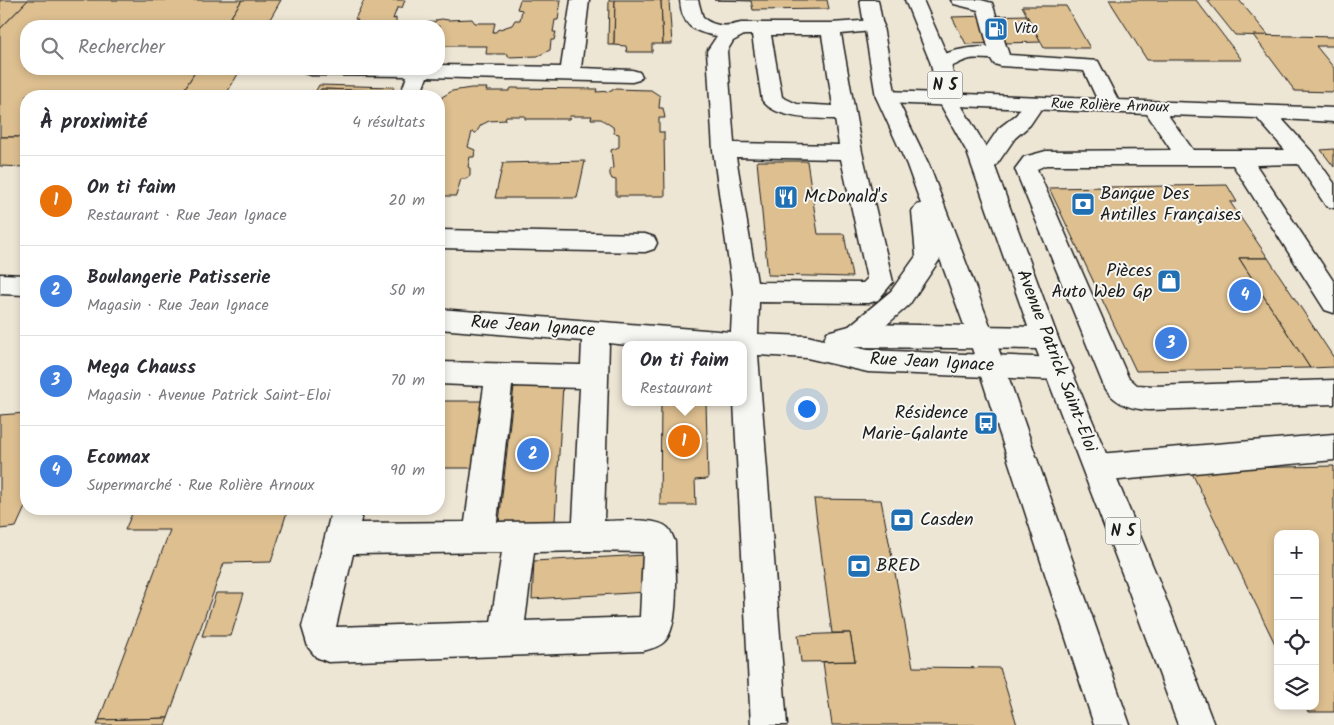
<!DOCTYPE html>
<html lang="fr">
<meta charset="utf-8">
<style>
body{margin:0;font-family:Kalam,sans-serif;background:#f7f7f7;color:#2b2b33}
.controls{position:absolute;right:15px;bottom:15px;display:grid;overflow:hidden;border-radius:10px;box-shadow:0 2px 8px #0003}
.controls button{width:45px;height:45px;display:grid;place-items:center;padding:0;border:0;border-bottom:1px solid #e1e1e2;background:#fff;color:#2b2b33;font:25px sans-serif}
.you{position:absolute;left:806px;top:408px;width:18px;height:18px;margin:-12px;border:4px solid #fff;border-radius:50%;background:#1a73e8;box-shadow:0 0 0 8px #1a73e833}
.badge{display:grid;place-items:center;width:32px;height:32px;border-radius:50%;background:#1f6fb2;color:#fff;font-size:16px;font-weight:700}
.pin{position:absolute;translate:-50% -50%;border:2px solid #fff;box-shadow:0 1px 5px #0006}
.popup{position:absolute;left:622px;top:341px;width:125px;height:65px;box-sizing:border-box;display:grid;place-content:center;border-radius:10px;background:#fff;filter:drop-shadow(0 1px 4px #0005);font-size:16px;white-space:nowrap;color:#7c7c81}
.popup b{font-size:19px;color:#2b2b33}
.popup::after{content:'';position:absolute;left:50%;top:100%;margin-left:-10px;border:10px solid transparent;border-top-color:#fff}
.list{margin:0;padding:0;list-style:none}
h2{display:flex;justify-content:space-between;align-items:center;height:65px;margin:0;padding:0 20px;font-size:21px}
h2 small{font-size:16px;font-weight:400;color:#7c7c81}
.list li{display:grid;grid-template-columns:32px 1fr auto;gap:15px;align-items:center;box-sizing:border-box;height:90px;padding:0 20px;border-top:1px solid #e1e1e2}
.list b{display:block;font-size:19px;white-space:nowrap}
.list p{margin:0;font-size:16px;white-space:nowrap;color:#7c7c81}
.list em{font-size:16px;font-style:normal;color:#7c7c81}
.icon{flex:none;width:28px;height:28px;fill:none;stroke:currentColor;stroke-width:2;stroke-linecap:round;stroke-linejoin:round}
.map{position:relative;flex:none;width:1334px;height:725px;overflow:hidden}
.search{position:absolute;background:#fff;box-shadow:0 2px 8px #0003;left:20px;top:20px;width:425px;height:55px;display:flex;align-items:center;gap:12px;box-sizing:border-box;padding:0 18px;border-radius:20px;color:#7c7c81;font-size:19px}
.panel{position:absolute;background:#fff;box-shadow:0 2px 8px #0003;left:20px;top:90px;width:425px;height:425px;border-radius:20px}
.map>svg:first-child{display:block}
.building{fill:#ddbf90;stroke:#1c1c1c}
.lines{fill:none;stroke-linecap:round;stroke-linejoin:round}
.minor-casing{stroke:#1c1c1c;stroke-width:3}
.major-casing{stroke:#1c1c1c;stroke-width:3}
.minor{fill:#f6f6f2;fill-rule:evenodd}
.major{fill:#f6f6f2;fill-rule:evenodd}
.labels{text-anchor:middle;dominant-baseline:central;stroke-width:4;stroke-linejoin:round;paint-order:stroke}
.far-poi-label{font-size:15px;fill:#1c1c1c;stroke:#f6f6f2;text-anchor:start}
.far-street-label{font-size:15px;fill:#1c1c1c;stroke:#f6f6f2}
.shield{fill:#f6f6f2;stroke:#5d5d5c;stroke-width:1}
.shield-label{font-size:16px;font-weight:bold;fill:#1c1c1c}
.poi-label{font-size:18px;fill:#1c1c1c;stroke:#f6f6f2;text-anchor:start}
.street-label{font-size:18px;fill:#1c1c1c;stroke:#f6f6f2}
</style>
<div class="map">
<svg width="1334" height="725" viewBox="0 0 1334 725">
<rect width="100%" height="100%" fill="#eee6d5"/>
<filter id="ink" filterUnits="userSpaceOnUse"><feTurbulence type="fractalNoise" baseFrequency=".02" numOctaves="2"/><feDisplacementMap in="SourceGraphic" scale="10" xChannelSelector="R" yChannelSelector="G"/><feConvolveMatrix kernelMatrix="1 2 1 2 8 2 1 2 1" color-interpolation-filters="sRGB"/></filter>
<g filter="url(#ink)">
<g class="building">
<polygon points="0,0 28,0 0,29"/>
<polygon points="28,0 242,0 225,26 26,26 26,69 197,69 180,96 26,96 26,137 0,137 0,29"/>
<polygon points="242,0 281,0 266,26 225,26"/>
<polygon points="364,0 405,0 402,8 397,8 393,19 396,18 396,22 401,26 355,26 358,20 355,19"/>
<polygon points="520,0 561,0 558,20 555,20 553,32 556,32 554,40 551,40 550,50 538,56 508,57 508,54 486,54 487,46 439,46 439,26 415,26 416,23 435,22 436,20 442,19 448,20 472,19 475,23 495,23 493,32 496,32 497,30 512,25 515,20 520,20 522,10 517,9"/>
<polygon points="609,0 615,0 614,45 608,45"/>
<polygon points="615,0 661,0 663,44 652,44 652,52 627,52 626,46 614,45"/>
<polygon points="661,0 669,0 672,44 663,44"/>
<polygon points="714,0 827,0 829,9 753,10 751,1"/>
<polygon points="1109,0 1196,0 1242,60 1147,60"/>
<polygon points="1207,0 1239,0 1269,36 1235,35"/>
<polygon points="1022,6 1066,6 1090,48 1044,48"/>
<polygon points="1026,15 1041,42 966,44 952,17"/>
<polygon points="1253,35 1334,37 1334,46 1316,46 1334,68 1334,92 1295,91"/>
<polygon points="197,69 241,69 225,96 180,96"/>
<polygon points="319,85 394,87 390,96 384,96 386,91 321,89 318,96 313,96"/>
<polygon points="471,88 487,88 486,91 509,91 511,88 597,89 596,92 612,91 613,89 651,90 660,96 659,108 663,108 665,118 659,118 659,132 664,132 665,196 616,196 616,180 612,179 610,175 610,169 613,168 611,150 619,147 619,134 614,133 613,127 601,119 591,119 592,116 570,116 569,119 525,119 525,116 506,116 505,120 489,121 481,125 476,133 472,132 468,147 475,150 474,157 470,157 468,167 470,168 470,176 466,179 461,179 456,196 439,196 439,105 442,97 452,91"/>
<polygon points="321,89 386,91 384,96 318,96"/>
<polygon points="0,137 26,137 26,167 0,166"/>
<polygon points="1334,149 1334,167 1321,150"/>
<polygon points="585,161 577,198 495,198 503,163"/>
<polygon points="757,161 807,161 818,234 844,234 852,277 768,275"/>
<polygon points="1227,185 1237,202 1230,202 1268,258 1239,258 1310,368 1136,371 1049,188"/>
<polygon points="1239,258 1268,258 1334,358 1334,367 1310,368"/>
<polygon points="563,385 555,521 499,523 514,386"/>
<polygon points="439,401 487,401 476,468 439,468"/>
<polygon points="661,402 706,402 708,479 695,480 696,505 660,505"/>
<polygon points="26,413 26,505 16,527 0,529 0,415"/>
<polygon points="1334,466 1334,712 1308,712 1305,706 1315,706 1315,534 1278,534 1278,650 1190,469"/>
<polygon points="814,499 881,500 913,667 1000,668 1017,725 832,725 823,662 855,661 850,633 832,633"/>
<polygon points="134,509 288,509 271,562 224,563 168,718 99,720 170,530 125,530"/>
<polygon points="645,555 647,592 532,599 534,561"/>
<polygon points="216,593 244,593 231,636 202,636"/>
<polygon points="850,633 855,661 801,662 798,635"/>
<polygon points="168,718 165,725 97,725 99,720"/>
</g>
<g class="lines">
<g class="minor-casing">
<g id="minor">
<polygon points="571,0 589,0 581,68 632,70 639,72 642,76 639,80 632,82 427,77 420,96 400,96 407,76 311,75 304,73 301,69 439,69 439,65 561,67"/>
<path d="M 680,0 L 698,0 L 703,18 C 715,27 727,27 741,23 L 831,23 L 875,20 L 882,22 L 884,26 L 882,30 L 841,34 L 862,152 L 893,282 L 878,300 L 869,303 L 759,302 L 758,334 L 807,336 L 824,340 L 827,332 L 857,324 L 1045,327 L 1054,330 L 1058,338 L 1054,346 L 1045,349 L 854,347 L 868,350 L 1059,358 L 1069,361 L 1073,369 L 1069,377 L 1059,380 L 868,372 L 807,358 L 758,355 L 787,725 L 751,725 L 734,402 L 743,402 L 743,345 L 627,345 L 609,343 L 604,521 C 620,521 657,517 668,528 C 671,531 673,537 675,542 C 675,564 681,627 664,642 C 659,647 650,649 643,651 L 328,662 L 316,657 L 308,647 L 302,627 L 332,509 L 364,509 L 360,523 L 465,522 L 484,386 L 439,384 L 439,362 L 581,365 L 582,341 L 439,329 L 439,309 L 731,332 L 733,292 L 713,150 L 707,51 L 717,36 C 693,32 682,26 680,0 ZM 744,35 L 752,35 L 762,100 C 775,119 814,119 835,119 L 839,145 L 734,143 L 727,51 L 733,41 ZM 771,35 L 822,35 L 833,106 L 797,104 L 782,97 ZM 736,157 L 841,159 L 867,279 L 863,283 L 757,282 ZM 512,386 L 580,388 L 573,521 L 497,522 ZM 588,551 L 643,552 L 640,617 L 525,621 L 534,552 ZM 502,552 L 491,622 L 336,627 L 353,554 Z"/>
<path d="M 951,0 L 981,0 L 992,3 L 1009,55 L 1098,61 L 1118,100 L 1334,108 L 1334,122 L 1282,119 L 1312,152 L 1334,183 L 1334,208 L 1326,206 L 1298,164 L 1256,165 L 1334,282 L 1334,313 L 1325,310 L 1233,165 L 1046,165 L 1037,169 L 1128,377 L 1137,385 L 1154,386 L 1334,380 L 1334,404 L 1149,410 C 1128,409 1112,402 1103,384 L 1015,169 L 1024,157 L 1046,151 L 1171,150 L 1147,114 L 886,103 L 879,101 L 876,97 L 879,93 L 886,91 L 1097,99 L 1084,71 L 1001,66 L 994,64 L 991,59 C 984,59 976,58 970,59 C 957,62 948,72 934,68 L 931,64 C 941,50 972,47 988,47 L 978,10 L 954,4 ZM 1168,115 L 1257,118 L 1285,150 L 1193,150 Z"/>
<polygon points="439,230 645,234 654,237 657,243 654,249 645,252 439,248"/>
<polygon points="0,274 26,275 26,295 0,294"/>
<polygon points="1334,434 1334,460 1098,482 1087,478 1083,468 1087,458 1098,454"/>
</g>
</g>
<g class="major-casing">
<g id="major">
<polygon points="860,0 878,0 896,97 929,165 994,336 1130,725 1094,725 968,336 940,259 909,305 866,343 857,346 848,343 844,335 848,327 891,291 916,256 912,211 916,205 921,204 907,165 876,97"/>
<polygon points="905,0 923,0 951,64 958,100 986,147 999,128 1016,115 1028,98 1035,97 1042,98 1045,103 1030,125 1015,138 995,167 1058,338 1159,581 1214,725 1178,725 1125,581 1032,338 967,152 938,100 931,64"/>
</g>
</g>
<use href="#minor" class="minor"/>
<use href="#major" class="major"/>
</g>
</g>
<defs>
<g id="fuel-square" transform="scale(1.25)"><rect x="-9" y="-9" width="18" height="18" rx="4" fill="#1f6fb2" stroke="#f6f6f2"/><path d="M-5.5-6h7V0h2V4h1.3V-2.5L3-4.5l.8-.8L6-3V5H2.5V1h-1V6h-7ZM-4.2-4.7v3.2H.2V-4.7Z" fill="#fff"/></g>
<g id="restaurant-square" transform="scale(1.25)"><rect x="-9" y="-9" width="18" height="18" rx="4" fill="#1f6fb2" stroke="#f6f6f2"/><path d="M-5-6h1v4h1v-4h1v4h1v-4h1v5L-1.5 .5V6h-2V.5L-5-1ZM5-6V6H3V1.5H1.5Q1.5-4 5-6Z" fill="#fff"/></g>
<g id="bank-square" transform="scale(1.25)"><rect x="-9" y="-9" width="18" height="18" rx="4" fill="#1f6fb2" stroke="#f6f6f2"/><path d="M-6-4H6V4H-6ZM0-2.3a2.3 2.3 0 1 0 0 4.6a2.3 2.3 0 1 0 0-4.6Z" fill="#fff"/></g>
<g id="shop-square" transform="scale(1.25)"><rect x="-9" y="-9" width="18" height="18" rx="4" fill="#1f6fb2" stroke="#f6f6f2"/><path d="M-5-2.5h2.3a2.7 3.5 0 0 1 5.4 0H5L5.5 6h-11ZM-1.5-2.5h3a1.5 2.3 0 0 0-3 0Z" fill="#fff"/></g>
<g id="bus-square" transform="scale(1.25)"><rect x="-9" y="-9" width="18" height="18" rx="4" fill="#1f6fb2" stroke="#f6f6f2"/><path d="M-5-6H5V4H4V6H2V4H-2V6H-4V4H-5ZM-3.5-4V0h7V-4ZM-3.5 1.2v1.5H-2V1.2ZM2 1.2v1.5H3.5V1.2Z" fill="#fff"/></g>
</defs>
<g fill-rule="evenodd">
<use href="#fuel-square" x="996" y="29"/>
<use href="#restaurant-square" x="786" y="197"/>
<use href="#bank-square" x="1083" y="204"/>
<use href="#shop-square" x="1169" y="281"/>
<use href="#bus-square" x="986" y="423"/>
<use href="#bank-square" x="902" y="520"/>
<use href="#bank-square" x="859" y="566"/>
</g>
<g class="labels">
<g class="far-poi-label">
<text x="1014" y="29">Vito</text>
</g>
<g class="far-street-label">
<text transform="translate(1110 106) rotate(2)">Rue Rolière Arnoux</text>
</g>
<g class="shield">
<rect x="927.5" y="71.5" width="35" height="27" rx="4"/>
<rect x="1105.5" y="517.5" width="35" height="27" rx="4"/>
</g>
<g class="shield-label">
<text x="945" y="85">N 5</text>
<text x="1123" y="531">N 5</text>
</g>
<g class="poi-label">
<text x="1100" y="194">Banque Des<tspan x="1100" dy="21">Antilles Françaises</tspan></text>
<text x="804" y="197">McDonald's</text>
<text x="1152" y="271" text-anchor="end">Pièces<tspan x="1152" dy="21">Auto Web Gp</tspan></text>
<text x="968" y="413" text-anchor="end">Résidence<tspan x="968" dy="21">Marie-Galante</tspan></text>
<text x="920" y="520">Casden</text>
<text x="876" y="566">BRED</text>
</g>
<g class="street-label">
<text transform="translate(533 327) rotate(4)">Rue Jean Ignace</text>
<text transform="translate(1056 361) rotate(69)">Avenue Patrick Saint-Eloi</text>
<text transform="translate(932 363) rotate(3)">Rue Jean Ignace</text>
</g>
</g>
</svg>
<div class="controls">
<button>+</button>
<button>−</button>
<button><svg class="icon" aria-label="locate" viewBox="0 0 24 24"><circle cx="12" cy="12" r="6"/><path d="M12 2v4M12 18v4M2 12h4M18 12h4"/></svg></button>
<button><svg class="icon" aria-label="layers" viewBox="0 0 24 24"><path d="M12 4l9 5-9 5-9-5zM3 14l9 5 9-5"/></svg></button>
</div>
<div class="you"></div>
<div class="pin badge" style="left:684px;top:441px;background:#e8710a">1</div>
<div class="popup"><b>On ti faim</b>Restaurant</div>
<div class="pin badge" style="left:533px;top:454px;background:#3f7fe0">2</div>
<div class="pin badge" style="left:1171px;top:343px;background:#3f7fe0">3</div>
<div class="pin badge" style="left:1245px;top:295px;background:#3f7fe0">4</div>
<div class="search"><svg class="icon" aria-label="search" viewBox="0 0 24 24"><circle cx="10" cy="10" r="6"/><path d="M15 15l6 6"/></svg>Rechercher</div>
<section class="panel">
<h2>À proximité<small>4 résultats</small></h2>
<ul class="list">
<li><span class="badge" style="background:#e8710a">1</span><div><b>On ti faim</b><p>Restaurant · Rue Jean Ignace</p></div><em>20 m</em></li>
<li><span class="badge" style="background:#3f7fe0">2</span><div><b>Boulangerie Patisserie</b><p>Magasin · Rue Jean Ignace</p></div><em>50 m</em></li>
<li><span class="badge" style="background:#3f7fe0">3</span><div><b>Mega Chauss</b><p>Magasin · Avenue Patrick Saint-Eloi</p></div><em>70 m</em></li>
<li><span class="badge" style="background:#3f7fe0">4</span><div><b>Ecomax</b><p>Supermarché · Rue Rolière Arnoux</p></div><em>90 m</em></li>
</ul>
</section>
</div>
